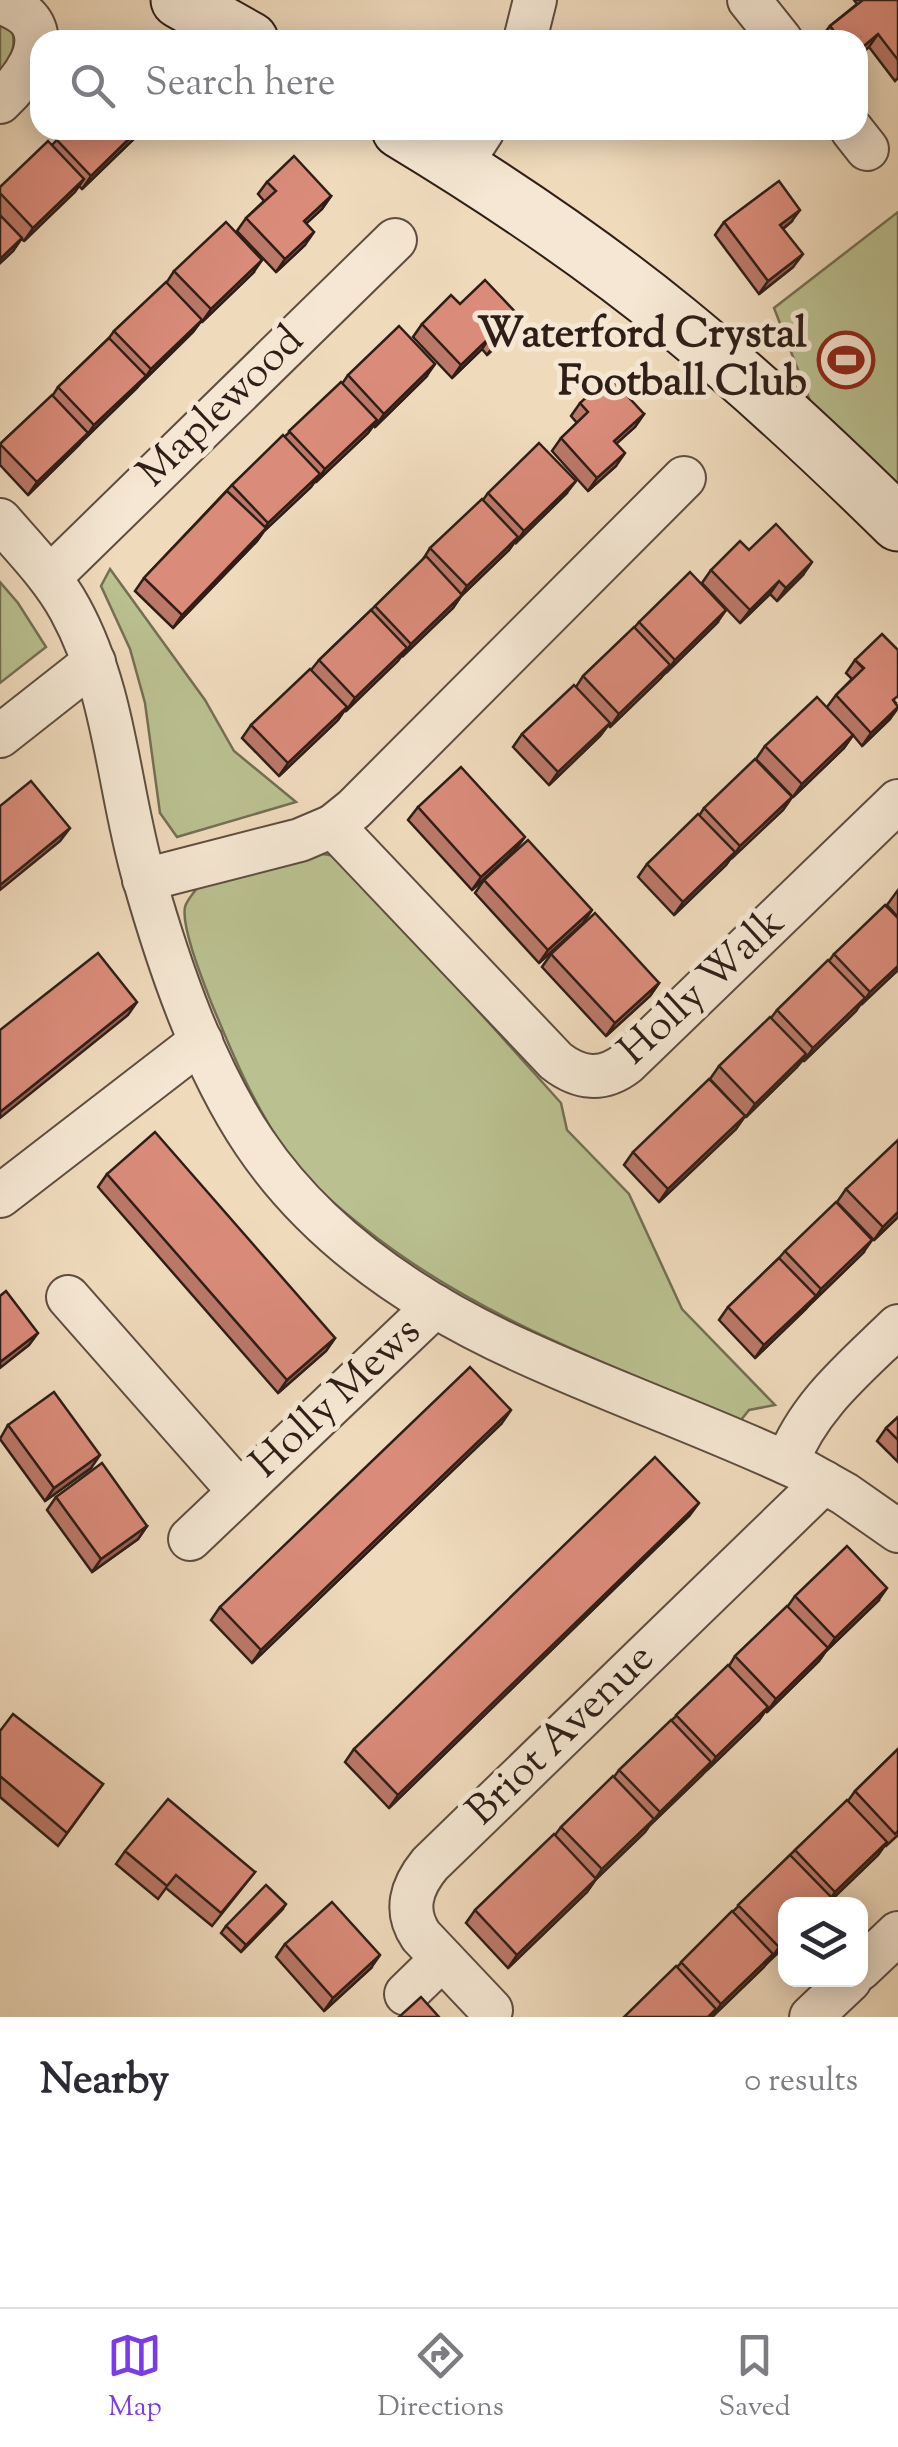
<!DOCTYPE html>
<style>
body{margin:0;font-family:"Sorts Mill Goudy",serif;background:#f2f2f3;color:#2b2b33}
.controls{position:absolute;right:30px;bottom:30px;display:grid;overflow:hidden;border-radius:20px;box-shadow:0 5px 25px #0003}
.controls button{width:90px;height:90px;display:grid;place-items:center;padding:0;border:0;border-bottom:2px solid #e1e1e2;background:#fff;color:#2b2b33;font:50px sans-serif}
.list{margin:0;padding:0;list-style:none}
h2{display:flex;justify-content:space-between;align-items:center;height:130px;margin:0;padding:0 40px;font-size:42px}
h2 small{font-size:32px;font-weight:400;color:#7c7c81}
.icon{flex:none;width:55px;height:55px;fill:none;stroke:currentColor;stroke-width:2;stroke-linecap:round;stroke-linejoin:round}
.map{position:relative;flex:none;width:898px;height:2017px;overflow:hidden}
.search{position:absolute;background:#fff;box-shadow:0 5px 25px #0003;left:30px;right:30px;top:30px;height:110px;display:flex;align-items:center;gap:25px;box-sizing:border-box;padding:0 35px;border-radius:30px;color:#7c7c81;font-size:38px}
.sheet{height:290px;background:#fff}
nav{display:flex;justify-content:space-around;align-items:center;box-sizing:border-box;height:140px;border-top:2px solid #e1e1e2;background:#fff;font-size:28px;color:#7c7c81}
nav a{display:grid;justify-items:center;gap:5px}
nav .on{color:#7c3aed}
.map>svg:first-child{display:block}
.green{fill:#bac090;stroke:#746f54;stroke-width:2.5}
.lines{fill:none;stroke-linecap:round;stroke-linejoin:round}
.street-casing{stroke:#5f4d40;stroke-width:46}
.secondary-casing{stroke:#2f1e17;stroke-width:59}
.street{stroke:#f5e7d3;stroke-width:42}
.secondary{stroke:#f5e7d3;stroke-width:55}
.wall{fill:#bb7869;stroke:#2f1e17;stroke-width:2.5}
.shaded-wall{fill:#996155;stroke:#2f1e17;stroke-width:2.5}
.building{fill:#da8b7a;stroke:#2f1e17;stroke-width:2.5}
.labels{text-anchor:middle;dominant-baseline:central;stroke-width:10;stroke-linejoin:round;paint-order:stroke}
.poi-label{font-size:42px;font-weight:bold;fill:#2f1e17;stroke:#f5e7d3;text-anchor:end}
.street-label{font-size:42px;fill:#2f1e17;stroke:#f5e7d3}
</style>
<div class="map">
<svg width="898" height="2017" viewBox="0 0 898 2017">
<rect width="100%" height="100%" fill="#efdabc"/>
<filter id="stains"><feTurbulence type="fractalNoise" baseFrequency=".002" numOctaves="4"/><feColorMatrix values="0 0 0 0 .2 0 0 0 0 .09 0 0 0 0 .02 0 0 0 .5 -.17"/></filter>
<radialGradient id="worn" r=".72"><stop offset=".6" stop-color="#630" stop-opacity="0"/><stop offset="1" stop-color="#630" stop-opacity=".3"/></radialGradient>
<g class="green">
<path d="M 0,19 L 11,25 C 17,46 12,58 0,76 Z"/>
<polygon points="898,212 898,500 814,411 774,308"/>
<polygon points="110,569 205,700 234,751 296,802 177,837 160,813 145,703 130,649 101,586"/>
<polygon points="0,582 18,603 46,647 0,683"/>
<path d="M 317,853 L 335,856 L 349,867 L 561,1103 L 567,1130 L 629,1194 L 682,1309 L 775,1405 L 749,1410 L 741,1420 C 613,1366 478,1318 368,1231 C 337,1207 309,1183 286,1151 C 254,1106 232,1053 211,1002 C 203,981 181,927 185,907 C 187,900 193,894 197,888 Z"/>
</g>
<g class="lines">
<g class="street-casing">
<g id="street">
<polyline points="749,0 781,40"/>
<path d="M 0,2 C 10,6 20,10 28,18 C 52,45 20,83 0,102"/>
<polyline points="525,40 535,0"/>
<polyline points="852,130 867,149"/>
<polyline points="460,166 483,130"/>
<path d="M 0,520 C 25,549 52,576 70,609 C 116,693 118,788 144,878 C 169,966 203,1066 254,1142 C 319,1239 421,1306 526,1353 C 618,1395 713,1428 804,1471 L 845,1494 L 898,1531"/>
<polyline points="50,577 395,240"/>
<polyline points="0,736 94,662"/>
<polyline points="333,826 354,809 684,478"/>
<path d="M 144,880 L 300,840 L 333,826 L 556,1061 C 579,1079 603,1082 627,1063 L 898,801"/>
<polyline points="0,1196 201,1041"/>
<polyline points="68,1297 239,1491"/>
<path d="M 787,1463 C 808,1406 855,1368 898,1326"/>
<polyline points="190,1539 435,1306"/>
<polyline points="860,1969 898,1933"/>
<polyline points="406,1994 442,1959"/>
<path d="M 491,2010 L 421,1936 C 404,1911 411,1887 430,1864 L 824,1482"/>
<polyline points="811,2017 850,1980"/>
</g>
</g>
<g class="secondary-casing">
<g id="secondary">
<polyline points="179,0 250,40"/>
<path d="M 400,130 C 496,188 590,251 677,322 C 754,385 827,453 898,523"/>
</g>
</g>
<use href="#street" class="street"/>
<use href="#secondary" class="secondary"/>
</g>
<g class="wall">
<polygon points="854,0 898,0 898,78 895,81 869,47 858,56 858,40 820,39 830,26 857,4"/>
<polygon points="66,130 143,130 82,189 79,186 24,241 21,239 13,251 0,263 0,187 52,145"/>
<polygon points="267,182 331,196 322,209 306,223 305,245 276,272 237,231 246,218 264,201 258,194"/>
<polygon points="724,222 791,222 783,229 793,267 759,294 715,235"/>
<polygon points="174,271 253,273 202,322 201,321 193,332 28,495 0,465 0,444 53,395 58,387 109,338 114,331 167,282"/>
<polygon points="460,304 521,318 512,331 487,355 482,349 452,378 413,337 422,324"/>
<polygon points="348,375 426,377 375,427 374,425 368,433 316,482 315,481 311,487 264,531 257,541 173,628 135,591 144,578 232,485 342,384"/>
<polygon points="580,403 644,414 635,427 616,443 616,466 588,491 552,451 561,438 577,423 571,416"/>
<polygon points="488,493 566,494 514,543 509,550 461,596 453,608 401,656 346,711 345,709 338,720 279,776 242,738 251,725 311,670 319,660 422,561 430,548 483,500"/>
<polygon points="749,550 803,575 777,601 770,594 740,623 702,583 711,570"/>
<polygon points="639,622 717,623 610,727 608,725 600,736 549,785 513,747 522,734 576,687 583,676 634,628"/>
<polygon points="855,660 896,703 890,719 862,746 853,735 844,748 793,797 756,759 765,746 827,707 836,695 852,679 846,673"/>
<polygon points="792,797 783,810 731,858 726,865 674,915 638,877 647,864 699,816 704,808"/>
<polygon points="418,807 515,850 472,890 408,820"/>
<polygon points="484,880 583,923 539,963 475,893"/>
<polygon points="898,890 898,917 887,905"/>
<polygon points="898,918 898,970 860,1004 856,1011 804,1061 803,1060 797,1067 746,1117 710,1079 719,1066 771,1018 777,1010 829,961 834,954"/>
<polygon points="551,954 659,983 650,996 606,1036 542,967"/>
<polygon points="745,1116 736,1129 659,1202 624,1165 633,1152"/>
<polygon points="107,1174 335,1338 326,1351 278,1393 98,1187"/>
<polygon points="846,1189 898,1217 874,1240 837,1202"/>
<polygon points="785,1251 863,1253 755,1358 719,1320 728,1307 779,1258"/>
<polygon points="898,1417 898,1462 877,1441 886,1428"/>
<polygon points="502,1423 252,1663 211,1620 220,1607"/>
<polygon points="8,1425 91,1468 45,1501 0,1439"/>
<polygon points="56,1497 147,1526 138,1539 92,1572 47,1510"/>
<polygon points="690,1515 389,1808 345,1762 354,1749"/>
<polygon points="795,1596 878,1601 826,1651 819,1661 767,1712 766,1710 759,1720 650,1825 645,1832 596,1879 587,1892 508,1968 466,1923 475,1910 555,1835 561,1827 614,1777 619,1770 729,1666 735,1656 788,1606"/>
<polygon points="0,1731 103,1784 58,1846 0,1797"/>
<polygon points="898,1749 898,1835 886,1846 885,1845 878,1855 827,1904 786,1904 786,1945 712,2017 677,1967 795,1850 848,1801 855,1791"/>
<polygon points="125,1851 255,1872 212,1926 166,1888 158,1899 116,1864"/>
<polygon points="281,1911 241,1952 221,1933 226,1926"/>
<polygon points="285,1944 371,1968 324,2011 276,1957"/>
</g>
<g class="shaded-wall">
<polygon points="878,34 869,47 858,56 858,51"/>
<polygon points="138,130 143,130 82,189 91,176"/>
<polygon points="84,179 75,192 24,241 33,228"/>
<polygon points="331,196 322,209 295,234 304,221"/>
<polygon points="800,210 791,222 771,238 780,225"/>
<polygon points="314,232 305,245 276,272 285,259"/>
<polygon points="22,238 13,251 0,263 0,259"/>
<polygon points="803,254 793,267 759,294 768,281"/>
<polygon points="262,260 253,273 202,322 211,309"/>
<polygon points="521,318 512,331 487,355 496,342"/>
<polygon points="202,320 193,332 142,382 151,369"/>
<polygon points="491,336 482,349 452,378 461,365"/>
<polygon points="435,364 426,377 375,427 384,414"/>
<polygon points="146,376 137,388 85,438 94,425"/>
<polygon points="644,414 635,427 605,454 614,441"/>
<polygon points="377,420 368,433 316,482 325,469"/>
<polygon points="88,433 79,445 28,495 37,482"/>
<polygon points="625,453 616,466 588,491 597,478"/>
<polygon points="320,474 311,487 264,531 257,541 173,628 182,615 260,535 268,523"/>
<polygon points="576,481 566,494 515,544 524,531"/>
<polygon points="518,537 509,550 461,596 453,608 402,657 411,644 459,598 467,586"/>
<polygon points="812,562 803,575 777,601 786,588"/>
<polygon points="779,581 770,594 740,623 750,610"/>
<polygon points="726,610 717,623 666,673 675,660"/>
<polygon points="407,648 398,661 346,711 355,698"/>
<polygon points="670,665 661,678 610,727 619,714"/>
<polygon points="347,707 338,720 279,776 288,763"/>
<polygon points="898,708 890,719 862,746 871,733"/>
<polygon points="610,723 600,736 549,785 558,772"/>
<polygon points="853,735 844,748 793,797 802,784"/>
<polygon points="792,797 783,810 731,859 740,846"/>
<polygon points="70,828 60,841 0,890 0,885"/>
<polygon points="525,837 515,850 472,890 481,877"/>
<polygon points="735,852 726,865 674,915 683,902"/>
<polygon points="592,910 583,923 539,963 548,950"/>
<polygon points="898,966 898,970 861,1005 870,992"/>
<polygon points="659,983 650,996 606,1036 615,1023"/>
<polygon points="865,998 856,1011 804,1061 813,1048"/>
<polygon points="137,1002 128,1015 0,1118 0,1112"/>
<polygon points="806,1054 797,1067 746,1117 755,1104"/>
<polygon points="745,1116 736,1129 659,1202 668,1189"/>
<polygon points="898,1212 898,1217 874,1240 883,1227"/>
<polygon points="872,1240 863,1253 812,1302 821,1289"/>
<polygon points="816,1296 806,1309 755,1358 764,1345"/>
<polygon points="38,1333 29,1345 0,1368 0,1362"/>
<polygon points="335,1338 326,1351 278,1393 287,1380"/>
<polygon points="511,1410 502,1423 252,1663 261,1650"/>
<polygon points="100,1455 91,1468 45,1501 54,1488"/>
<polygon points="699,1503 690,1515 389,1808 398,1795"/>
<polygon points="147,1526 138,1539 92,1572 101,1559"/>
<polygon points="887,1588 878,1601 826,1651 835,1638"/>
<polygon points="828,1648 819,1661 767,1712 776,1699"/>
<polygon points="768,1707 759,1720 707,1770 716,1757"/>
<polygon points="711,1762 702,1775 650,1825 660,1812"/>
<polygon points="654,1819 645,1832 593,1882 602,1869"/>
<polygon points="887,1842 878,1855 827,1904 835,1892"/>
<polygon points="596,1879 587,1892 508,1968 517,1955"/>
<polygon points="286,1904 281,1911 241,1952 246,1945"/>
<polygon points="786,1941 786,1945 770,1960 779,1947"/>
<polygon points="773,1954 764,1967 712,2017 721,2004"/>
<polygon points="380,1955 371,1968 324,2011 333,1998"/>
</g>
<g class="building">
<polygon points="863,0 898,0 898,60 878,34 858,51 858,40 841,40 830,26"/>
<polygon points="66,130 138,130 91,176 56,139"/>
<polygon points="48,141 84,179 33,228 0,193 0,187"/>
<polygon points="294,156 331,196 304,221 314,232 285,259 246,218 276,191 267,182"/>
<polygon points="779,181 800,210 780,225 803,254 768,281 724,222"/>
<polygon points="0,215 22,238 0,259"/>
<polygon points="226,222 262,260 211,309 174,271"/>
<polygon points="485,280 521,318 496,342 491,336 461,365 422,324 451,295 460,304"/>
<polygon points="166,282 202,320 151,369 114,331"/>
<polygon points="399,326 435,364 384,414 348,375"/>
<polygon points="109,338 146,376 94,425 58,387"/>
<polygon points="609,376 644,414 614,441 625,453 597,478 561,438 588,412 580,403"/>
<polygon points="341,382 377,420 325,469 289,431"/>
<polygon points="52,395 88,433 37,482 0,444"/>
<polygon points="283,435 320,474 268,523 232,485"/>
<polygon points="539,443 576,481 524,531 488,493"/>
<polygon points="227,491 266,528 182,615 144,578"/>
<polygon points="482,499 518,537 467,586 430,548"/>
<polygon points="776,524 812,562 786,588 779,581 750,610 711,570 740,541 749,550"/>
<polygon points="426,556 462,595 411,644 375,606"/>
<polygon points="690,572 726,610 675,660 639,622"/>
<polygon points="371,610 407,648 355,698 319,660"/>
<polygon points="634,627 670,665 619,714 583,676"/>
<polygon points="882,634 898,650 898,696 893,700 898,707 871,733 836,695 864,668 855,660"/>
<polygon points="310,669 347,707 288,763 251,725"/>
<polygon points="574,685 610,723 558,772 522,734"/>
<polygon points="817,697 853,735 802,784 765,746"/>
<polygon points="755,759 792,797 740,846 704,808"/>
<polygon points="461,767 525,837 481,877 418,807"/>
<polygon points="31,781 70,828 0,885 0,806"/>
<polygon points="698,814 735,852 683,902 647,864"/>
<polygon points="528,840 592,910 548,950 484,880"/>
<polygon points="885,905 898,918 898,966 870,992 834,954"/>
<polygon points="595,913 659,983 615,1023 551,954"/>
<polygon points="98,953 137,1002 0,1112 0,1030"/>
<polygon points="828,960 865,998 813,1048 777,1010"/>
<polygon points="770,1017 806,1054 755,1104 719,1066"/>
<polygon points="709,1079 745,1116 668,1189 633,1152"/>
<polygon points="155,1132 335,1338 287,1380 107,1174"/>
<polygon points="898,1140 898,1212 883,1227 846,1189"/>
<polygon points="836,1202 872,1240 821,1289 785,1251"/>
<polygon points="779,1258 816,1296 764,1345 728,1307"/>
<polygon points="6,1291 38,1333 0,1362 0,1296"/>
<polygon points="470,1367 511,1410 261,1650 220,1607"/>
<polygon points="54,1392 100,1455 54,1488 8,1425"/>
<polygon points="898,1417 898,1440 886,1428"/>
<polygon points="655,1457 699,1503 398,1795 354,1749"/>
<polygon points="102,1463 147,1526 101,1559 56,1497"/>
<polygon points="847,1546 887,1588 835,1638 795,1596"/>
<polygon points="787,1606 828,1648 776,1699 735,1656"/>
<polygon points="728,1665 768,1707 716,1757 676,1715"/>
<polygon points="13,1714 103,1784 67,1833 0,1776 0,1731"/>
<polygon points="671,1720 711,1762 660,1812 619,1770"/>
<polygon points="898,1749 898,1831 895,1834 855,1791"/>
<polygon points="613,1776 654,1819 602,1869 561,1827"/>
<polygon points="168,1799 255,1872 221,1913 176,1875 167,1886 125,1851"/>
<polygon points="847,1800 887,1842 835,1892 795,1850"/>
<polygon points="554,1834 596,1879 517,1955 475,1910"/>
<polygon points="790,1855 831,1897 823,1904 786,1904 786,1941 779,1947 738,1905"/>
<polygon points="266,1885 286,1904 246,1945 226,1926"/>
<polygon points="332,1902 380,1955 333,1998 285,1944"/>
<polygon points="732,1911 773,1954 721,2004 681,1962"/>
<polygon points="676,1966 716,2009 708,2017 624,2017"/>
<polygon points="421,1997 439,2017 399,2017"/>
</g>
<defs>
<g id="stadium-ring" transform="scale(2.875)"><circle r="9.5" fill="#f5e7d3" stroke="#8f2418" stroke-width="1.5"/><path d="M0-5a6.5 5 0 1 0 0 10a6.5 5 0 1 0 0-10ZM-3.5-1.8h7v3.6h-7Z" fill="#8f2418"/></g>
</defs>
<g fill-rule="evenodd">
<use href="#stadium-ring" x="846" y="360"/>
</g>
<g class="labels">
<g class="poi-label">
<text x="807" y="336">Waterford Crystal<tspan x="807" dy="48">Football Club</tspan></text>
</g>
<g class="street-label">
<text transform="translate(222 408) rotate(-44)">Maplewood</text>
<text transform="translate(703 988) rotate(-43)">Holly Walk</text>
<text transform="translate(337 1399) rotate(-43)">Holly Mews</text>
<text transform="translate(562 1736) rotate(-44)">Briot Avenue</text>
</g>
</g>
<rect width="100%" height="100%" filter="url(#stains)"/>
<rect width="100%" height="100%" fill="url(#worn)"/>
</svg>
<div class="controls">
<button><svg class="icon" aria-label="layers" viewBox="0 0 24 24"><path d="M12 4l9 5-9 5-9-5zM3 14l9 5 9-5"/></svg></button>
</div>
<div class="search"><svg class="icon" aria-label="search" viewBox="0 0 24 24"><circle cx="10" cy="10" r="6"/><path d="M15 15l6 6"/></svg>Search here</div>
</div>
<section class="sheet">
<h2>Nearby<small>0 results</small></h2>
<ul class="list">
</ul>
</section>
<nav>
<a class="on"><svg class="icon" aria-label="map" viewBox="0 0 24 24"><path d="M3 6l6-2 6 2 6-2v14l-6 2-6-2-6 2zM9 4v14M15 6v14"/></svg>Map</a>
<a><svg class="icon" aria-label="directions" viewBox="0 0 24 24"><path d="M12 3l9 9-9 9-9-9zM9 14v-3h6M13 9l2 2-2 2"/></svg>Directions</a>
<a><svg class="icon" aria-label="saved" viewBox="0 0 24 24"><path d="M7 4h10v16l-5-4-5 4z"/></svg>Saved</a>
</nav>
